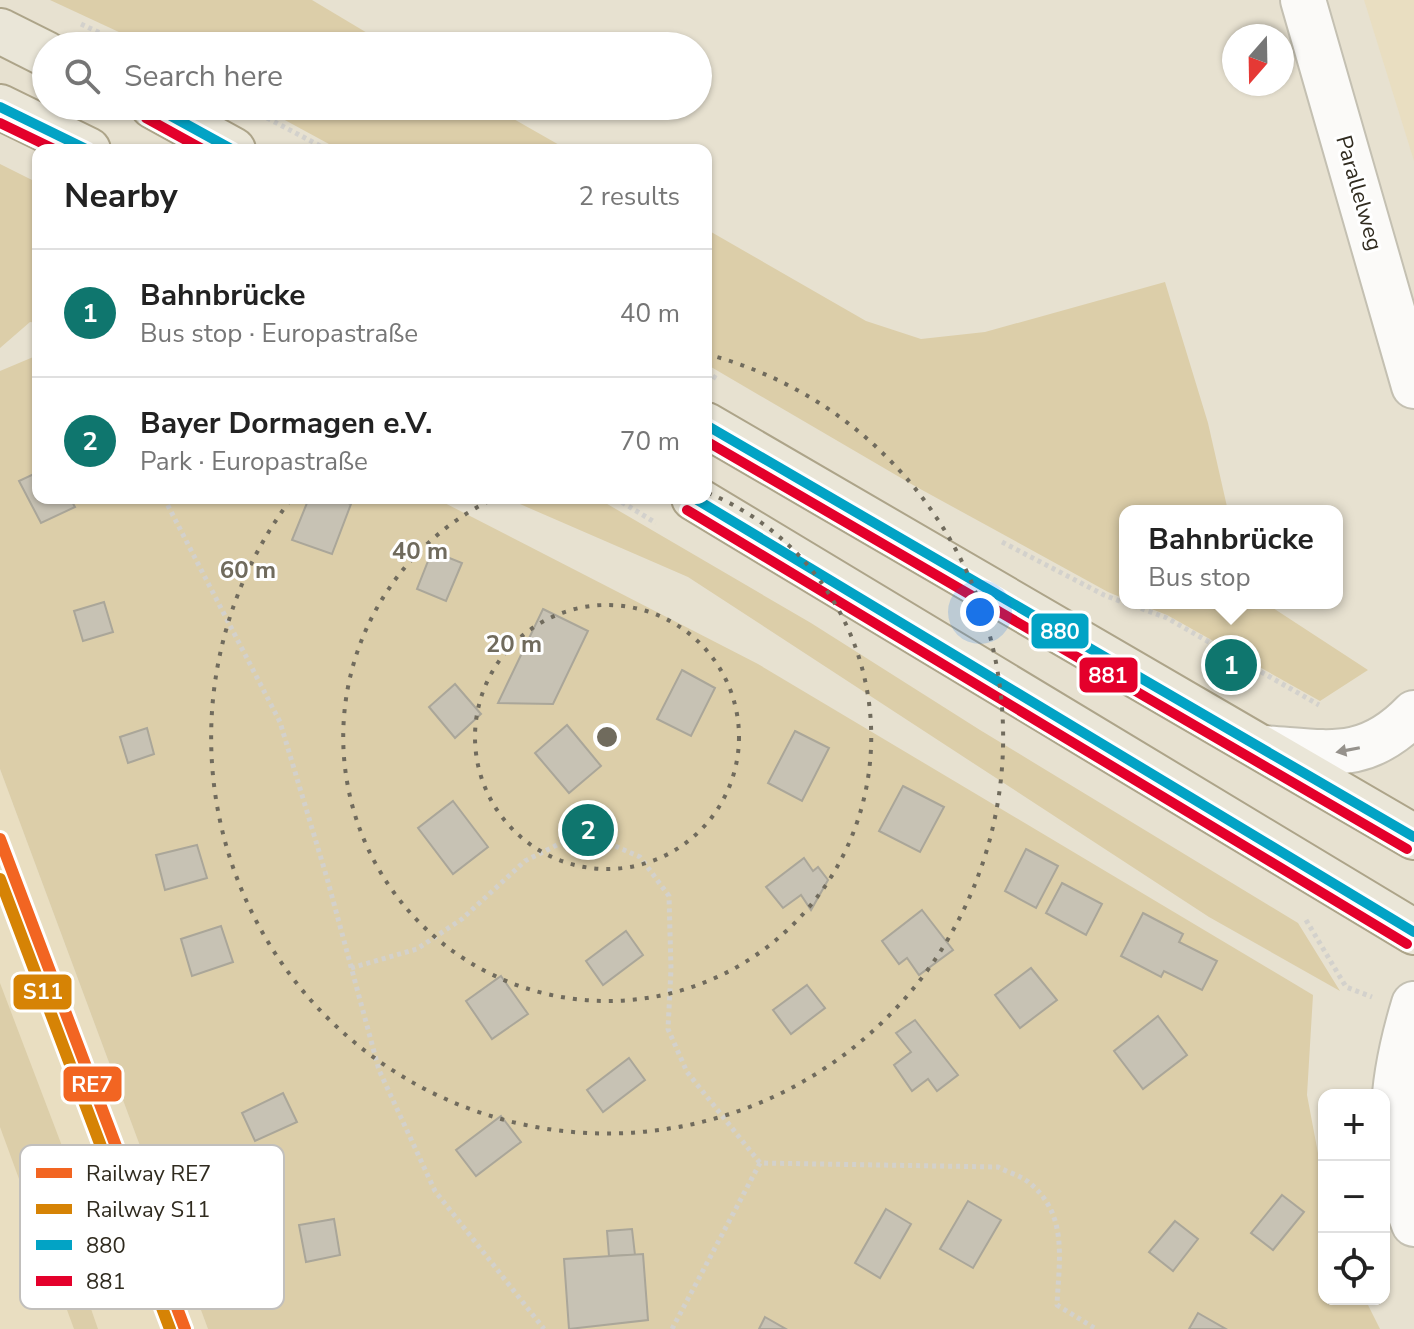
<!DOCTYPE html>
<meta charset="utf-8">
<style>
body{margin:0;font-family:"Nunito Sans",sans-serif;background:#f6f6f6;color:#222}
.controls{position:absolute;right:24px;bottom:24px;display:grid;overflow:hidden;border-radius:16px;box-shadow:0 2px 6px #0004}
.controls button{width:72px;height:72px;display:grid;place-items:center;padding:0;border:0;border-bottom:2px solid #e0e0e0;background:#fff;color:#222;font:40px sans-serif}
.compass{position:absolute;left:1222px;top:24px;width:72px;height:72px;border-radius:50%;background:#fff;box-shadow:0 2px 6px #0004;rotate:200deg}
.you{position:absolute;left:980px;top:612px;width:28px;height:28px;margin:-20px;border:6px solid #fff;border-radius:50%;background:#1a73e8;box-shadow:0 0 0 12px #1a73e833}
.badge{display:grid;place-items:center;width:52px;height:52px;border-radius:50%;background:#0f766e;color:#fff;font-size:26px;font-weight:700}
.pin{position:absolute;translate:-50% -50%;border:4px solid #fff;box-shadow:0 2px 8px #0006}
.popup{position:absolute;left:1119px;top:505px;width:224px;height:104px;box-sizing:border-box;display:grid;place-content:center;border-radius:16px;background:#fff;filter:drop-shadow(0 2px 6px #0005);font-size:26px;white-space:nowrap;color:#767676}
.popup b{font-size:30px;color:#222}
.popup::after{content:'';position:absolute;left:50%;top:100%;margin-left:-16px;border:16px solid transparent;border-top-color:#fff}
.list{margin:0;padding:0;list-style:none}
h2{display:flex;justify-content:space-between;align-items:center;height:104px;margin:0;padding:0 32px;font-size:34px}
h2 small{font-size:26px;font-weight:400;color:#767676}
.list li{display:grid;grid-template-columns:52px 1fr auto;gap:24px;align-items:center;box-sizing:border-box;height:128px;padding:0 32px;border-top:2px solid #e0e0e0}
.list b{display:block;font-size:30px;white-space:nowrap}
.list p{margin:0;font-size:26px;white-space:nowrap;color:#767676}
.list em{font-size:26px;font-style:normal;color:#767676}
.icon{flex:none;width:44px;height:44px;fill:none;stroke:currentColor;stroke-width:2;stroke-linecap:round;stroke-linejoin:round}
.map{position:relative;flex:none;width:1414px;height:1329px;overflow:hidden}
.search{position:absolute;background:#fff;box-shadow:0 2px 6px #0004;left:32px;top:32px;width:680px;height:88px;display:flex;align-items:center;gap:20px;box-sizing:border-box;padding:0 28px;border-radius:44px;color:#767676;font-size:30px}
.panel{position:absolute;background:#fff;box-shadow:0 2px 6px #0004;left:32px;top:144px;width:680px;height:360px;border-radius:16px}
.map>svg:first-child{display:block}
.built{fill:#e9dec1}
.green{fill:#dccea9}
.building{fill:#c7c2b4;stroke:#aaa699;stroke-width:2}
.lines{fill:none;stroke-linecap:round;stroke-linejoin:round}
.minor-casing{stroke:#c4c0b2;stroke-width:48}
.major-casing{stroke:#ada489;stroke-width:48}
.path{stroke:#d3d1cc;stroke-width:5;stroke-dasharray:4 4;stroke-linecap:butt}
.minor{stroke:#fbfaf8;stroke-width:44}
.major{stroke:#eae6d8;stroke-width:44}
.bus-1-casing{stroke:#fff;stroke-width:16}
.bus-2-casing{stroke:#fff;stroke-width:16}
.bus-1{stroke:#02a3c5;stroke-width:10}
.bus-2{stroke:#e4002b;stroke-width:10}
.rail-1-casing{stroke:#fff;stroke-width:18}
.rail-2-casing{stroke:#fff;stroke-width:18}
.rail-1{stroke:#f26522;stroke-width:12}
.rail-2{stroke:#d68305;stroke-width:12}
.oneway{fill:#96928c}
.ring{fill:none;stroke:#706b5d;stroke-width:4;stroke-dasharray:4 8}
.labels{text-anchor:middle;dominant-baseline:central;stroke-width:6;stroke-linejoin:round;paint-order:stroke}
.street-label{font-size:22px;fill:#302b1f;stroke:#fff}
.key{fill:#fff;stroke:#c1bfbc;stroke-width:2}
.key-label{font-size:22px;fill:#302b1f}
.centre{fill:#706b5d;stroke:#fff;stroke-width:4}
.ring-label{font-size:24px;text-anchor:middle;font-weight:bold;fill:#706b5d;stroke:#fff;stroke-width:6;stroke-linejoin:round;paint-order:stroke}
.line-badge{stroke:#fff;stroke-width:3}
.badge-label{font-size:22px;text-anchor:middle;font-weight:bold;fill:#fff}
</style>
<div class="map">
<svg width="1414" height="1329" viewBox="0 0 1414 1329">
<rect width="100%" height="100%" fill="#e7e1d0"/>
<g class="built">
<polygon points="1364,0 1414,0 1414,161"/>
<polygon points="0,769 208,1329 0,1329"/>
</g>
<g class="green">
<polygon points="50,0 312,0 389,46 149,46"/>
<polygon points="259,106 491,106 568,150 340,150"/>
<polygon points="0,164 38,183 38,323 30,322 0,348"/>
<polygon points="706,229 866,321 921,339 985,332 1165,282 1208,423 1228,511 1125,511 1125,599 1108,592 913,485 706,364"/>
<polygon points="38,355 38,498 435,498 758,664 1313,995 1307,1095 1324,1185 1324,1299 1365,1299 1380,1329 208,1329 0,769 0,371"/>
<polygon points="506,498 597,498 811,623 980,730 1298,923 1340,991 1209,917 688,577"/>
<polygon points="1136,603 1270,603 1273,608 1368,670 1320,701 1167,615"/>
<polygon points="0,983 70,1167 46,1179 98,1329 74,1329 0,1127"/>
</g>
<g class="building">
<polygon points="38,472 38,498 70,498 75,507 41,523 19,481"/>
<polygon points="309,498 333,498 351,504 332,554 292,540"/>
<polygon points="432,551 462,563 446,601 417,589"/>
<polygon points="104,602 113,632 83,641 74,611"/>
<polygon points="543,609 588,631 553,704 498,703"/>
<polygon points="682,670 715,688 691,736 657,719"/>
<polygon points="455,684 481,714 455,738 429,707"/>
<polygon points="567,725 601,766 569,793 535,753"/>
<polygon points="147,728 154,754 128,763 120,737"/>
<polygon points="795,731 829,748 802,801 768,783"/>
<polygon points="903,786 944,807 920,852 879,831"/>
<polygon points="453,801 488,847 453,874 418,828"/>
<polygon points="197,845 207,878 165,890 156,855"/>
<polygon points="1026,849 1058,866 1036,908 1005,891"/>
<polygon points="804,858 813,871 818,867 828,880 811,910 801,895 783,908 766,887"/>
<polygon points="1062,883 1102,904 1086,935 1046,913"/>
<polygon points="922,910 953,950 919,975 907,958 899,964 882,941"/>
<polygon points="1143,913 1183,934 1179,942 1217,961 1202,990 1164,971 1161,977 1121,956"/>
<polygon points="221,926 233,962 192,976 181,939"/>
<polygon points="626,931 643,955 603,985 586,961"/>
<polygon points="1031,968 1057,1000 1020,1028 995,995"/>
<polygon points="501,976 528,1014 492,1039 466,1001"/>
<polygon points="807,985 825,1008 791,1034 773,1010"/>
<polygon points="1158,1016 1187,1055 1143,1089 1114,1051"/>
<polygon points="915,1020 958,1075 937,1091 928,1079 912,1091 894,1065 911,1052 896,1033"/>
<polygon points="629,1058 645,1080 603,1112 587,1090"/>
<polygon points="283,1093 297,1122 255,1141 242,1113"/>
<polygon points="501,1116 521,1142 476,1176 456,1150"/>
<polygon points="1282,1195 1304,1212 1273,1250 1251,1233"/>
<polygon points="968,1201 1001,1220 973,1268 940,1249"/>
<polygon points="886,1209 911,1224 880,1278 855,1263"/>
<polygon points="334,1219 340,1255 306,1262 299,1225"/>
<polygon points="1175,1221 1198,1239 1173,1271 1149,1252"/>
<polygon points="632,1229 635,1255 609,1256 607,1231"/>
<polygon points="643,1254 648,1320 569,1329 564,1259"/>
<polygon points="1198,1313 1226,1329 1189,1329"/>
<polygon points="765,1317 786,1329 759,1329"/>
</g>
<g class="lines">
<g class="minor-casing">
<g id="minor">
<polyline points="1303,0 1414,386"/>
<path d="M 1263,748 C 1327,752 1365,764 1414,713"/>
<path d="M 1414,1004 C 1390,1083 1384,1146 1414,1224"/>
</g>
</g>
<g class="major-casing">
<g id="major">
<polyline points="0,31 46,54"/>
<polyline points="153,106 233,150"/>
<polyline points="0,107 88,150"/>
<polyline points="706,425 1414,837"/>
<polyline points="694,498 1414,932"/>
</g>
</g>
<g class="path">
<polyline points="81,24 128,46"/>
<polyline points="267,118 328,150"/>
<polyline points="706,372 719,380"/>
<polyline points="164,498 280,722 327,878 379,1070 435,1191 544,1329"/>
<polyline points="615,498 656,523"/>
<polyline points="1002,542 1104,595 1125,603"/>
<polyline points="1126,603 1167,618 1319,705"/>
<polyline points="1306,920 1346,987 1372,997"/>
<polyline points="351,968 417,949 462,919 525,861 563,842 606,842 640,857 669,896 671,969 668,1029 687,1072 760,1163"/>
<path d="M 672,1329 L 760,1163 L 998,1167 C 1007,1172 1019,1175 1027,1181 C 1069,1213 1059,1259 1057,1305 L 1096,1329"/>
</g>
<use href="#minor" class="minor"/>
<use href="#major" class="major"/>
<g class="bus-1-casing">
<g id="bus-1">
<polyline points="153,106 233,150"/>
<polyline points="0,107 88,150"/>
<polyline points="706,425 1414,837"/>
<polyline points="694,498 1414,932"/>
</g>
</g>
<g class="bus-2-casing">
<g id="bus-2">
<polyline points="146,118 204,150"/>
<polyline points="0,123 56,150"/>
<polyline points="706,441 1407,849"/>
<polyline points="687,510 1407,944"/>
</g>
</g>
<use href="#bus-1" class="bus-1"/>
<use href="#bus-2" class="bus-2"/>
<g class="rail-1-casing">
<polyline id="rail-1" points="0,839 185,1329"/>
</g>
<g class="rail-2-casing">
<polyline id="rail-2" points="0,879 170,1329"/>
</g>
<use href="#rail-1" class="rail-1"/>
<use href="#rail-2" class="rail-2"/>
</g>
<defs><path id="oneway-solid" d="M-6-.8H1V-3.2L6.5 0L1 3.2V.8H-6Z" transform="scale(2)"/></defs>
<use class="oneway" href="#oneway-solid" transform="translate(1348 750) rotate(169)"/>
<g class="ring">
<circle cx="607" cy="737" r="132"/>
<path d="M708 493A264 264 0 1 1 493 499"/>
<path d="M706 354A396 396 0 1 1 291 499"/>
</g>
<g class="labels">
<g class="street-label">
<text transform="translate(1359 193) rotate(74)">Parallelweg</text>
</g>
</g>
<rect x="20" y="1145" width="264" height="164" rx="12" class="key"/>
<rect x="36" y="1168" width="36" height="10" fill="#f26522"/>
<rect x="36" y="1204" width="36" height="10" fill="#d68305"/>
<rect x="36" y="1240" width="36" height="10" fill="#02a3c5"/>
<rect x="36" y="1276" width="36" height="10" fill="#e4002b"/>
<g class="key-label">
<text x="86" y="1181">Railway RE7</text>
<text x="86" y="1217">Railway S11</text>
<text x="86" y="1253">880</text>
<text x="86" y="1289">881</text>
</g>
<circle cx="607" cy="737" r="12" class="centre"/>
<g class="ring-label">
<text x="420" y="559">40 m</text>
<text x="248" y="578">60 m</text>
<text x="514" y="652">20 m</text>
</g>
<g class="line-badge">
<rect x="1030" y="612" width="60" height="38" rx="8" fill="#02a3c5"/>
<rect x="1078" y="656" width="61" height="38" rx="8" fill="#e4002b"/>
<rect x="12" y="973" width="61" height="38" rx="8" fill="#d68305"/>
<rect x="62" y="1065" width="61" height="38" rx="8" fill="#f26522"/>
</g>
<g class="badge-label">
<text x="1060" y="639">880</text>
<text x="1108" y="683">881</text>
<text x="43" y="999">S11</text>
<text x="92" y="1092">RE7</text>
</g>
</svg>
<div class="controls">
<button>+</button>
<button>−</button>
<button><svg class="icon" aria-label="locate" viewBox="0 0 24 24"><circle cx="12" cy="12" r="6"/><path d="M12 2v4M12 18v4M2 12h4M18 12h4"/></svg></button>
</div>
<svg class="compass" viewBox="-18 -18 36 36"><path d="M0-13l5 13h-10z" fill="#e53935"/><path d="M0 13l5-13h-10z" fill="#767676"/></svg>
<div class="you"></div>
<div class="pin badge" style="left:1231px;top:665px">1</div>
<div class="popup"><b>Bahnbrücke</b>Bus stop</div>
<div class="pin badge" style="left:588px;top:830px">2</div>
<div class="search"><svg class="icon" aria-label="search" viewBox="0 0 24 24"><circle cx="10" cy="10" r="6"/><path d="M15 15l6 6"/></svg>Search here</div>
<section class="panel">
<h2>Nearby<small>2 results</small></h2>
<ul class="list">
<li><span class="badge">1</span><div><b>Bahnbrücke</b><p>Bus stop · Europastraße</p></div><em>40 m</em></li>
<li><span class="badge">2</span><div><b>Bayer Dormagen e.V.</b><p>Park · Europastraße</p></div><em>70 m</em></li>
</ul>
</section>
</div>
